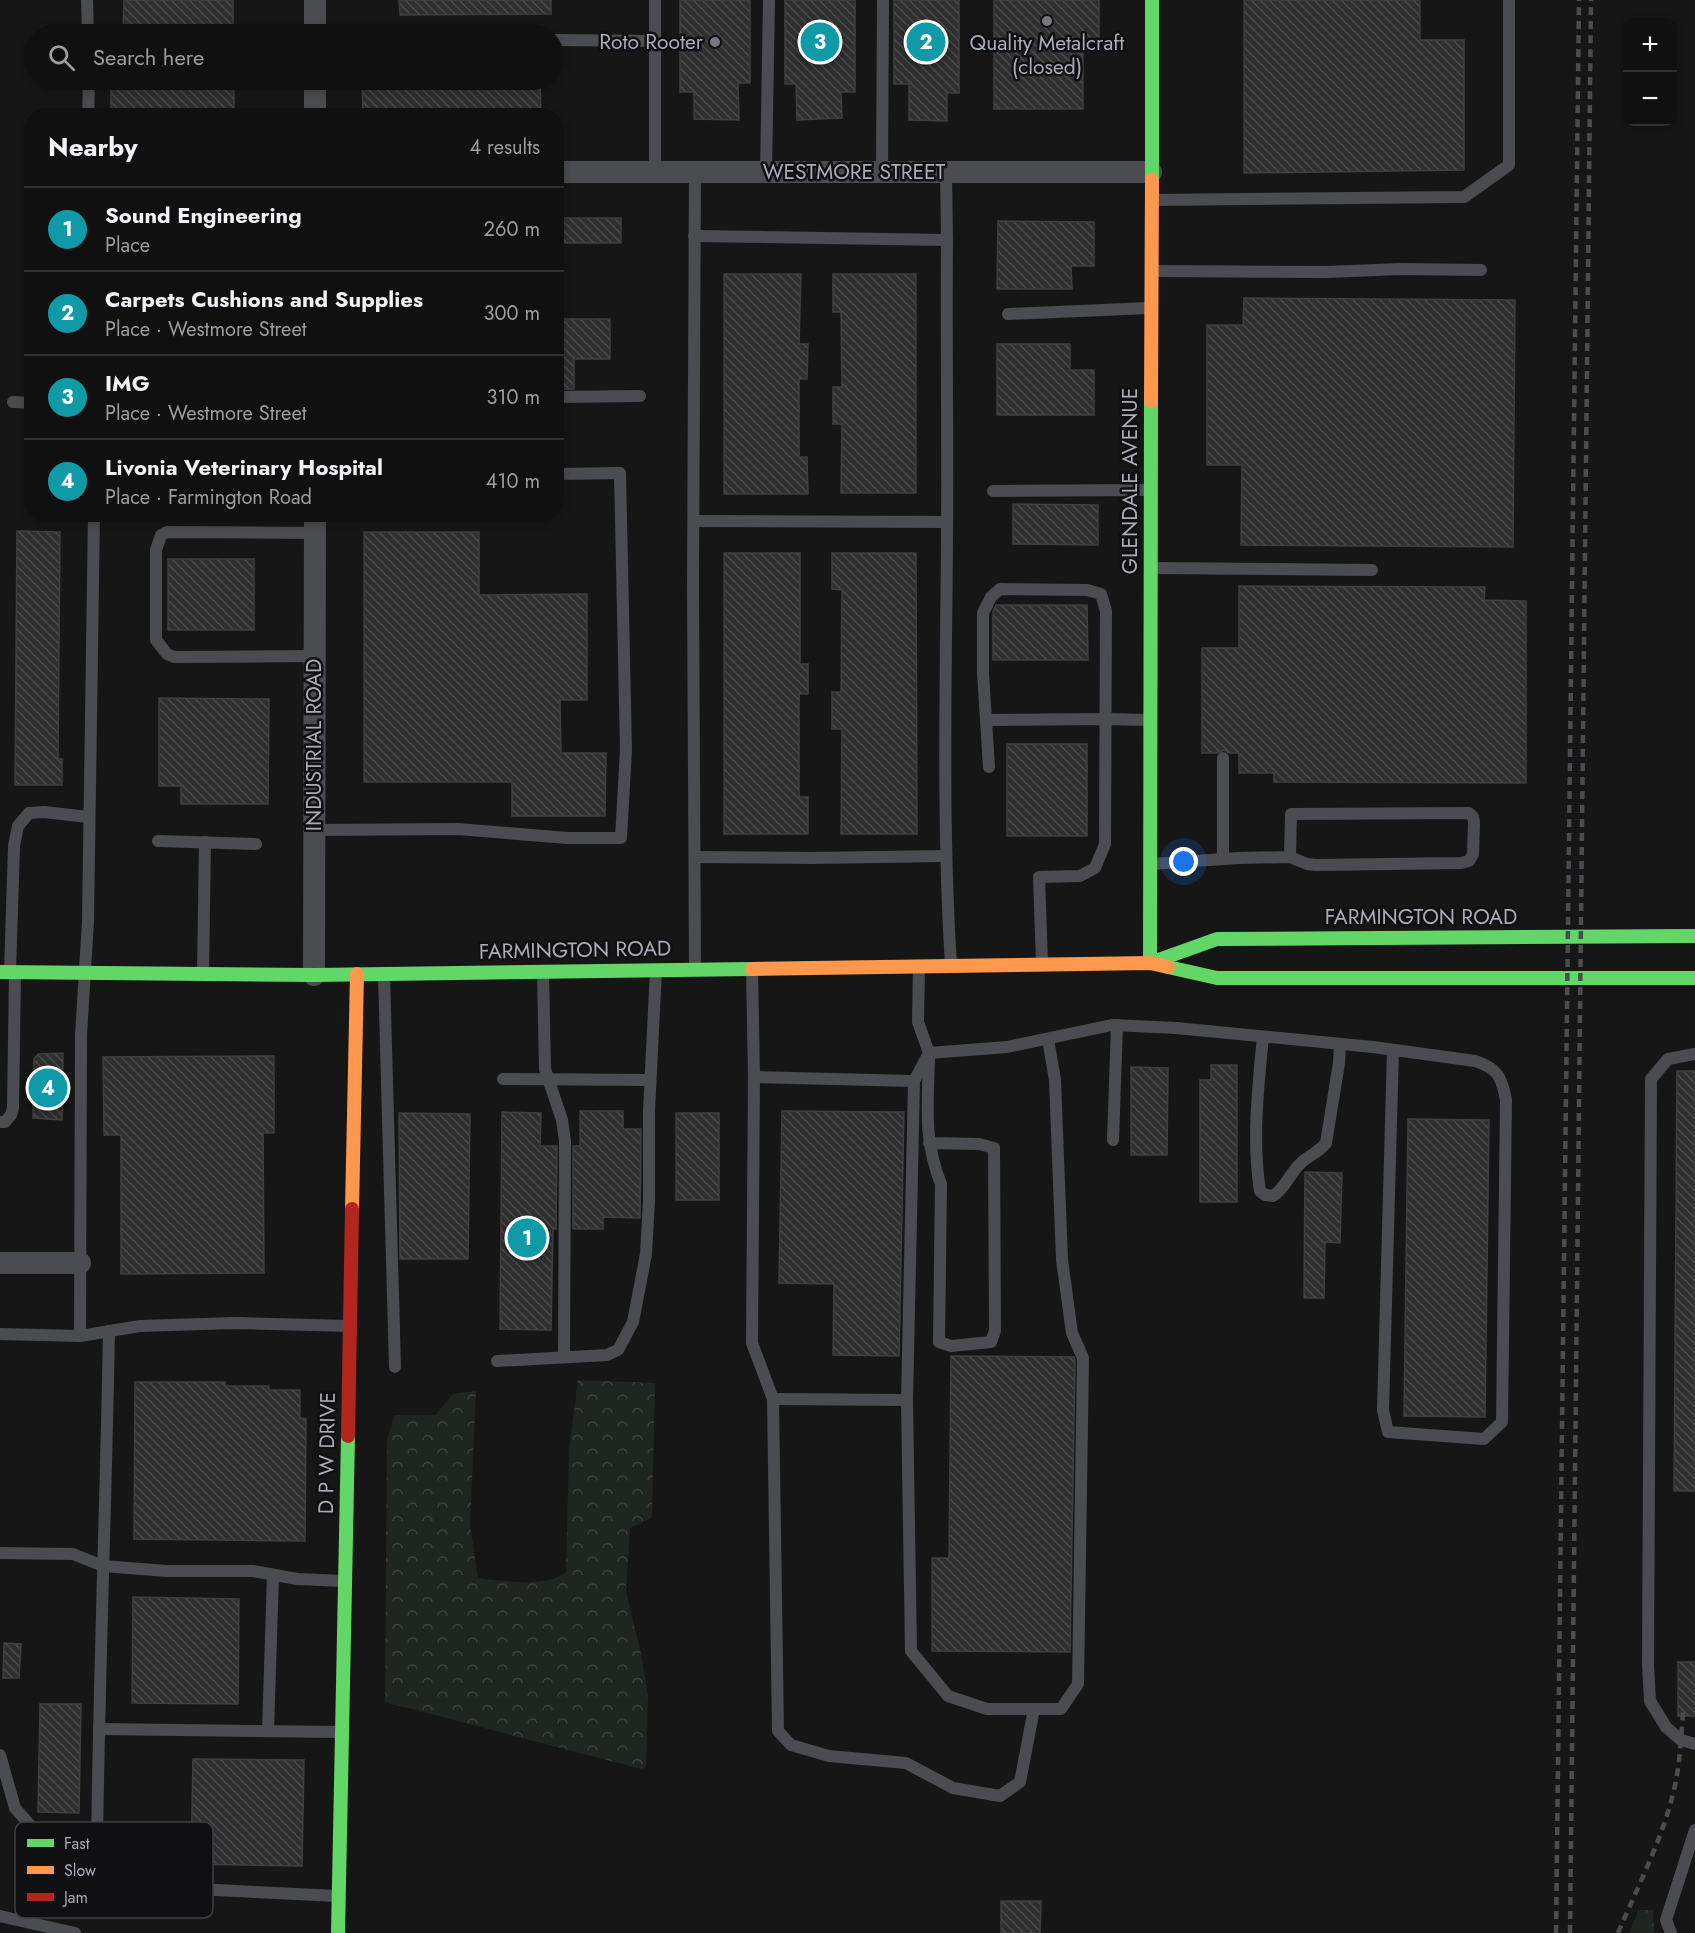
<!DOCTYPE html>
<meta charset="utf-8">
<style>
body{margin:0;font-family:Jost,sans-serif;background:#1e1e1e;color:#f1f3f6}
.controls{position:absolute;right:18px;top:18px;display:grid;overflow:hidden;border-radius:12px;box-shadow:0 3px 9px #0003}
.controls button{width:54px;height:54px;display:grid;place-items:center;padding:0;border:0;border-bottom:2px solid #303030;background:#101010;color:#f1f3f6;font:30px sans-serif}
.you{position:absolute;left:1184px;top:862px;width:21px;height:21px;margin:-15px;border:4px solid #fff;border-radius:50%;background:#1a73e8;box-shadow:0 0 0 9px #1a73e833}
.badge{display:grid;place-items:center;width:39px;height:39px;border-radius:50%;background:#75787e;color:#fff;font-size:20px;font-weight:700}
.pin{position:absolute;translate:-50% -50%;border:3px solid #fff;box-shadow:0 2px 6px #0006}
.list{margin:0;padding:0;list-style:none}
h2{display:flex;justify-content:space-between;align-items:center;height:78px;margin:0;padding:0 24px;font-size:26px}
h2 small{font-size:20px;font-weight:400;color:#9c9d9f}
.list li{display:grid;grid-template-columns:39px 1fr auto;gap:18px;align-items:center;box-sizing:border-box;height:84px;padding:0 24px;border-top:2px solid #303030}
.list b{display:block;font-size:22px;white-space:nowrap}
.list p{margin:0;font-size:20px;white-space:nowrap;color:#9c9d9f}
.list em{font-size:20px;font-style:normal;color:#9c9d9f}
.icon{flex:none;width:33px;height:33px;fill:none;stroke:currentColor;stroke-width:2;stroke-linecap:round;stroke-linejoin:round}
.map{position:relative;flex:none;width:1695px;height:1933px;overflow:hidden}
.search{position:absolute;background:#101010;box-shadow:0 3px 9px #0003;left:24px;top:24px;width:540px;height:66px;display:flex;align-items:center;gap:15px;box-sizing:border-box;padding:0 21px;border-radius:33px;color:#9c9d9f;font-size:22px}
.panel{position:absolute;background:#101010;box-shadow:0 3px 9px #0003;left:24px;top:108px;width:540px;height:414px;border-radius:24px}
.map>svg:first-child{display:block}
.forest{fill:url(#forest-crowns)}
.building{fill:url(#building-back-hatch);stroke:#3f3f42;stroke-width:1.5}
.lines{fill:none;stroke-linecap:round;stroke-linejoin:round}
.lane{stroke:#4b4c4f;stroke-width:12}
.street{stroke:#4b4c4f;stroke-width:22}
.fast{stroke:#63d668;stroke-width:14}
.slow{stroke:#ff974d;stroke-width:14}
.jam{stroke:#b3261e;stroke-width:14}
.rail{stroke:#4b4c4f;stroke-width:4.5;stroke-dasharray:8 6;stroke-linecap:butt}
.poi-dot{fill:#75787e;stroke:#101012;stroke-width:2}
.labels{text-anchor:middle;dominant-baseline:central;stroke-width:5;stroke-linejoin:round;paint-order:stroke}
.poi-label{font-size:21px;fill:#a8acb6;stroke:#101012;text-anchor:end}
.street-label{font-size:21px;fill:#a8acb6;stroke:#101012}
.key{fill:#101012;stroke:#3e3f43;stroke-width:1.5}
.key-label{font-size:16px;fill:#a8acb6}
</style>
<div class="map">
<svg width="1695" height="1933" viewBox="0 0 1695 1933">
<defs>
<pattern id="forest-crowns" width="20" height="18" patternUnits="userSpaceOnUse" patternTransform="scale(1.5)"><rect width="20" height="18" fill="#1f2520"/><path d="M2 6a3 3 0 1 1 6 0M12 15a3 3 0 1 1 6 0" fill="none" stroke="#3d423e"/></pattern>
<pattern id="building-back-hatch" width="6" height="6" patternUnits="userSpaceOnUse" patternTransform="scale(1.5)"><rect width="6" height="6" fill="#2f2f30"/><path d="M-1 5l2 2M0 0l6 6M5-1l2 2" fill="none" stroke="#4a4a4c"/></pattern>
</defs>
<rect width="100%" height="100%" fill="#161616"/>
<g class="forest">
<path d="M 578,1380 L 655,1383 L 652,1518 L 630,1528 L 626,1591 L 642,1658 L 648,1697 L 646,1767 L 641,1769 L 385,1702 L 387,1439 L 395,1415 L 435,1415 L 453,1394 L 476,1391 L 470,1524 L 478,1578 C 501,1581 548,1588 566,1572 L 569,1451 Z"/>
<polygon points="1639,1910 1653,1910 1654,1933 1629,1933"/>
</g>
<g class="building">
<polygon points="124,0 233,0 233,34 123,34"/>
<polygon points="399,0 551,0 551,14 400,15"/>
<polygon points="680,0 750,0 750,83 738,83 739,120 694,119 694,92 680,92"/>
<polygon points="785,0 855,0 855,92 841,92 842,118 797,120 796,84 785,84"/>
<polygon points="894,0 959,0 959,93 947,93 947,121 909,120 909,84 894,84"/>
<polygon points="994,0 1099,0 1099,43 1083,43 1083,109 994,109"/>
<polygon points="1244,0 1420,0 1420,40 1464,40 1464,170 1244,173"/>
<rect x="111" y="80" width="123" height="36"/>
<polygon points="362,80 540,80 541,116 363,116"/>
<rect x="556" y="218" width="65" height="25"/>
<polygon points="998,221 1094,222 1094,266 1071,266 1072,289 997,289"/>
<polygon points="724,274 801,274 799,344 808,344 807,379 799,379 799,457 807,457 808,494 724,494"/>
<polygon points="833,274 916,274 916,493 841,493 842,424 833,424 833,387 842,387 841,312 833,312"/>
<polygon points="1244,298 1515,300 1513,547 1241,545 1242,465 1207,465 1207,325 1243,325"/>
<polygon points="556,319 610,319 610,359 574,359 574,389 556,389"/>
<polygon points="997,344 1070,344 1070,370 1094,370 1094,415 997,415"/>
<polygon points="1013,504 1098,505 1098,545 1013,544"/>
<polygon points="17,531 60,532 58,759 62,759 62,785 15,785"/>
<polygon points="364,532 479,532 479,595 587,594 587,700 560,700 561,753 606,753 605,816 512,816 512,782 364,782"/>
<polygon points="724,553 800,553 800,664 808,664 808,694 799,694 799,797 808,797 808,834 724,834"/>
<polygon points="832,553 916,553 917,834 841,834 842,729 832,729 832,692 841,692 842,590 832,589"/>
<rect x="168" y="559" width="86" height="71"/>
<polygon points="1239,586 1485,587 1484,600 1526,601 1526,783 1274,782 1274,773 1239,773 1239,753 1229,753 1224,750 1217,753 1202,753 1202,648 1239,648"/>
<polygon points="996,605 1087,605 1088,660 993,660 993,612"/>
<polygon points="159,698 269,699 268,804 181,804 181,786 159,786"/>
<rect x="1007" y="744" width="80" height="92"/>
<polygon points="63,1053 62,1120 33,1118 34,1059 38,1054"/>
<polygon points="274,1056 274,1133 263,1133 264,1273 121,1274 121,1135 104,1135 103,1057"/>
<polygon points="1211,1065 1237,1065 1237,1202 1200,1202 1200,1080 1211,1080"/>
<polygon points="1131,1067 1168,1068 1167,1155 1131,1155"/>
<polygon points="1677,1071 1695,1071 1695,1491 1674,1491"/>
<polygon points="580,1111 623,1111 623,1129 641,1129 640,1218 603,1217 603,1229 573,1229 573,1146 580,1146"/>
<polygon points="782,1111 904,1112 899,1356 833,1355 834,1284 779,1283"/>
<polygon points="502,1112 541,1113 540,1146 557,1146 556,1229 553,1228 551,1330 500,1329"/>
<polygon points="399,1113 470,1114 468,1259 400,1259"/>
<rect x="676" y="1113" width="43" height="87"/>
<polygon points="1408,1119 1489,1120 1485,1417 1404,1416"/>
<polygon points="1305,1172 1342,1173 1340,1243 1325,1242 1324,1298 1304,1298"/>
<polygon points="951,1356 1074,1357 1075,1360 1070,1652 932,1651 932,1558 949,1558"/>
<polygon points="135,1382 225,1382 225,1386 269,1386 269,1390 300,1390 300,1418 306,1419 305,1541 134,1539"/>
<polygon points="133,1597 239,1599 238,1704 132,1703"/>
<polygon points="4,1643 21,1644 19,1678 3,1678"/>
<rect x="1678" y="1662" width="17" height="54"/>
<polygon points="40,1704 81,1704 79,1813 38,1812"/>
<polygon points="193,1759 304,1760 302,1866 191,1864"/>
<polygon points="1001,1901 1041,1901 1040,1933 1001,1933"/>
</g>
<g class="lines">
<g class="lane">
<polyline points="87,0 88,34"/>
<polyline points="554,40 656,41"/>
<polyline points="88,116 89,80"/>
<polyline points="655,171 655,0"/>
<polyline points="695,171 693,584 695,968"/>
<polyline points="766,172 769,0"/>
<polyline points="882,172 883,0"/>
<polyline points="1152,200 1464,197 1509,165 1509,0"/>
<polyline points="694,236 947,240 946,172"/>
<path d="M 947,240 C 946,340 948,439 947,539 C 946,681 942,823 951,965"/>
<polyline points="1153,271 1327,272 1400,269 1481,270"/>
<polyline points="1008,314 1149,308"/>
<polyline points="32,347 32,355"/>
<polyline points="556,397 640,396"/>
<polyline points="13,402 32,403"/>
<polyline points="993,491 1149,490"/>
<polyline points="694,521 947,522"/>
<polyline points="1152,568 1372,570"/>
<polyline points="314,656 174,657 167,654 156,640 156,550 161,535 167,532 315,533"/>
<polyline points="987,720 1105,719 1149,720"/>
<polyline points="989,767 983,673 983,613 991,597 1000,589 1087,590 1101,594 1106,611 1105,844 1095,868 1080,876 1039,877 1042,963"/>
<polyline points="314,830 458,829 567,838 621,838 626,750 620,473 556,474"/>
<polyline points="158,841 256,844"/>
<polyline points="695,857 811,858 945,856"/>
<polyline points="1223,859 1223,758"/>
<polyline points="1152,864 1238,858 1290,857 1291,814 1469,813 1473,817 1474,822 1473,854 1469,861 1461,863 1316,865 1307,864 1290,857"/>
<path d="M 919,966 L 918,1022 L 929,1053 L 1007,1047 L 1112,1025 L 1176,1028 L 1373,1047 L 1475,1061 C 1498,1068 1502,1078 1506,1100 L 1502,1422 L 1484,1439 L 1388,1432 L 1383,1410 L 1393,1050"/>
<polyline points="752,969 754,1077 752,1343 773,1399 778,1731 791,1745 829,1756 906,1763 953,1788 1000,1796 1020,1782 1034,1709"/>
<polyline points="10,972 14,846 18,826 29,813 44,812 88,817"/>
<polyline points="203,973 205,842"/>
<polyline points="543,973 545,1069 562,1120 565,1141 564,1357"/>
<polyline points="384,975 395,1367"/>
<path d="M 1263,1037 C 1258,1087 1252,1141 1260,1191 L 1265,1195 L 1273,1196 C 1286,1188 1290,1172 1302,1162 C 1310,1155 1319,1152 1326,1143 L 1339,1063 L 1340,1044"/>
<polyline points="929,1053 914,1081 907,1400 911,1651 948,1696 987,1709 1061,1709 1078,1684 1083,1358 1072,1333 1062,1260 1055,1080 1048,1039"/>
<polyline points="1695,1054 1668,1059 1651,1079 1648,1664 1650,1701 1666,1727 1681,1740 1695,1744"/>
<path d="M 929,1057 C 928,1104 923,1139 941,1184 L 939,1342 L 951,1346 L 991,1342 L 995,1331 L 994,1148 L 979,1144 L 929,1143"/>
<polyline points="754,1077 914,1081"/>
<polyline points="503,1079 650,1080"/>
<polyline points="0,1122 5,1122 11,1115 13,1108 15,973"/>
<polyline points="1113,1140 1117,1025"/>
<polyline points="0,1334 80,1336 140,1326 235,1323 349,1326"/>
<polyline points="80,1336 81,1035 88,921 94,514"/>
<polyline points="497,1361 607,1355 618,1350 633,1322 646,1254 649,1200 649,1111 656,970"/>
<polyline points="773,1399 907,1400"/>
<polyline points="0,1553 73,1554 103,1566 167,1571 253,1571 297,1579 344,1581"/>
<polyline points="99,1729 341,1732"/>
<polyline points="268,1731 273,1575"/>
<polyline points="0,1755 15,1808 36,1832 65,1842 117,1849 163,1870 195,1889 337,1896"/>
<path d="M 97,1847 C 99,1675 106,1503 109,1331"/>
<polyline points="0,1916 75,1933"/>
<polyline points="1671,1933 1666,1920 1695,1830"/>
</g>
<g class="street">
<polyline points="315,34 315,0"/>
<polyline points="315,116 315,80"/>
<polyline points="556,172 1151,172"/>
<polyline points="314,975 315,514"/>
<polyline points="0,1263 80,1263"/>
</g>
<g class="fast">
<polyline points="1152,180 1152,0"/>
<polyline points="1150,963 1151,401"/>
<polyline points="1150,963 1217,939 1695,936"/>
<polyline points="1168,967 1217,978 1695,978"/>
<polyline points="0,972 314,975 752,969"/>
<polyline points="338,1933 348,1436"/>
</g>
<g class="slow">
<polyline points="1151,401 1152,180"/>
<polyline points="752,969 1150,963 1168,967"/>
<polyline points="352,1209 357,974"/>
</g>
<polyline class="jam" points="348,1436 352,1209"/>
<g class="rail">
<polyline points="1556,1933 1579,0"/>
<polyline points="1570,1933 1591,0"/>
<path d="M 1618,1933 C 1638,1886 1662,1840 1674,1790 C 1680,1764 1681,1739 1683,1712"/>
</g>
</g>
<g class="poi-dot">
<circle cx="1047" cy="21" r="6"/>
<circle cx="715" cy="42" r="6"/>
</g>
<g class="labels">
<g class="poi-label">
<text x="703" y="42">Roto Rooter</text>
<text x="1047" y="43" text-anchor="middle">Quality Metalcraft<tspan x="1047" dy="24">(closed)</tspan></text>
</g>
<g class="street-label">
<text x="854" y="172">WESTMORE STREET</text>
<text transform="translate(1130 481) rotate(-90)">GLENDALE AVENUE</text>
<text transform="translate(314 745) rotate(-90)">INDUSTRIAL ROAD</text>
<text x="1421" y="917">FARMINGTON ROAD</text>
<text transform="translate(575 950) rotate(-1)">FARMINGTON ROAD</text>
<text transform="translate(327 1453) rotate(-89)">D P W DRIVE</text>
</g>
</g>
<rect x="15" y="1822" width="198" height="96" rx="9" class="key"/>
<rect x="27" y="1839" width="27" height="8" fill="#63d668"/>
<rect x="27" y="1866" width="27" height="8" fill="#ff974d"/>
<rect x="27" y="1893" width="27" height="8" fill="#b3261e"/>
<g class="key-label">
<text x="64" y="1849">Fast</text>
<text x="64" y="1876">Slow</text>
<text x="64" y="1903">Jam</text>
</g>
</svg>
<div class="controls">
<button>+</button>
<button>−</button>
</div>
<div class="you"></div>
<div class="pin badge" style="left:527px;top:1238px;background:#0f9aa8">1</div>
<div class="pin badge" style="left:926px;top:42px;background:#0f9aa8">2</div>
<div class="pin badge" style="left:820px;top:42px;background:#0f9aa8">3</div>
<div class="pin badge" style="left:48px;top:1088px;background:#0f9aa8">4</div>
<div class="search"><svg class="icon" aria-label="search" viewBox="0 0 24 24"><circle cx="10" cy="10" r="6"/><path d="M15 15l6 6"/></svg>Search here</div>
<section class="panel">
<h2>Nearby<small>4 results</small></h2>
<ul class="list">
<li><span class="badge" style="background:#0f9aa8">1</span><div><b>Sound Engineering</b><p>Place</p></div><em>260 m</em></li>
<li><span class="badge" style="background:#0f9aa8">2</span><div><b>Carpets Cushions and Supplies</b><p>Place · Westmore Street</p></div><em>300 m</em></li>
<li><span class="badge" style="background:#0f9aa8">3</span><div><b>IMG</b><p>Place · Westmore Street</p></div><em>310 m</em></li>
<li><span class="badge" style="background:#0f9aa8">4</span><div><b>Livonia Veterinary Hospital</b><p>Place · Farmington Road</p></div><em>410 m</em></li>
</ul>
</section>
</div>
